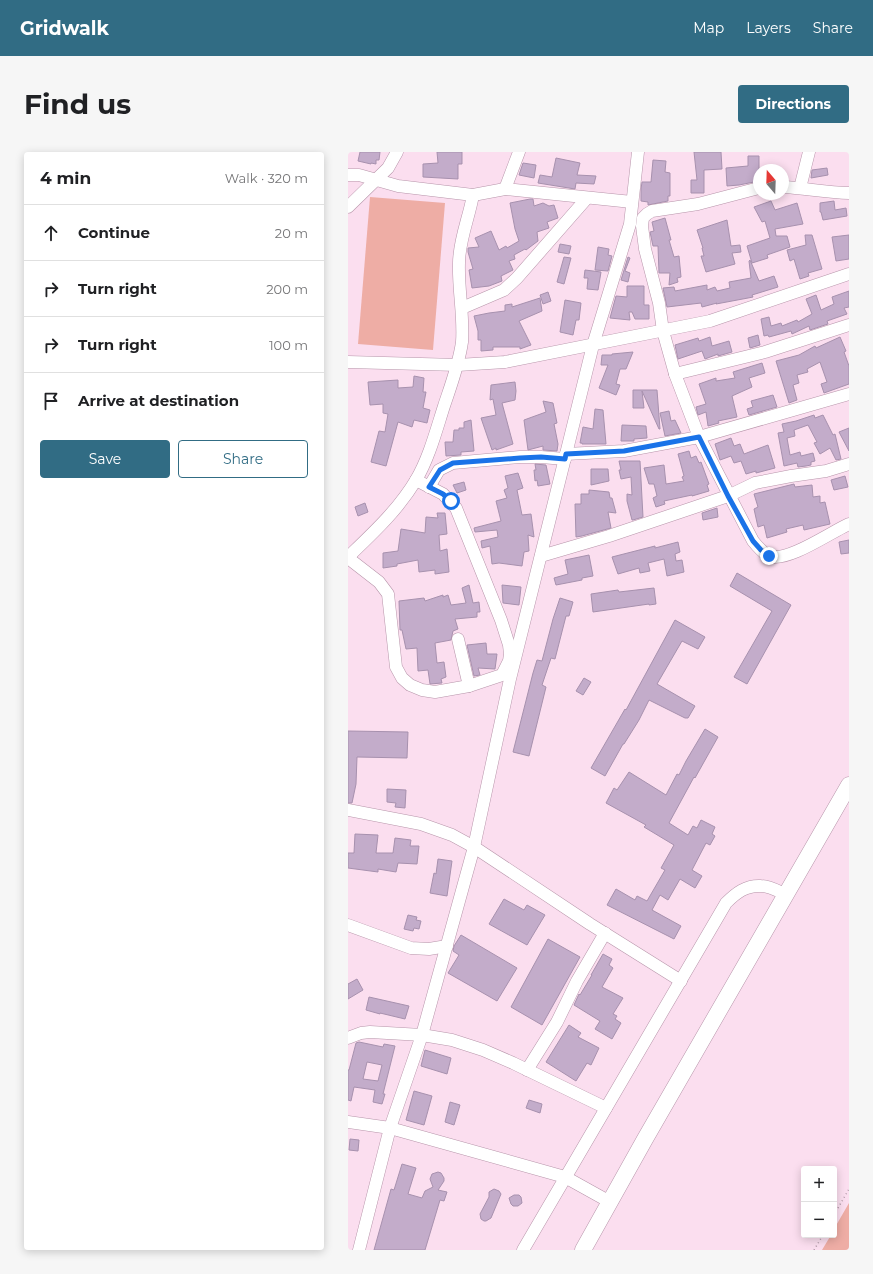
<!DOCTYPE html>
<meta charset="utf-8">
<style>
body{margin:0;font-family:Montserrat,sans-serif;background:#f6f6f6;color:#202124}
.controls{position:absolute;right:12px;bottom:12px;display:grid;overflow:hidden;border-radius:4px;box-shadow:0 2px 10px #0003}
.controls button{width:36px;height:36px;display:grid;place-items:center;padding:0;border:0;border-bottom:1px solid #e0e0e0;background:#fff;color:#202124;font:20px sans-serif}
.compass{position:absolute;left:405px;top:12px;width:36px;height:36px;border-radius:50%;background:#fff;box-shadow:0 2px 10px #0003;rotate:341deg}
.stop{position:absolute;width:12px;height:12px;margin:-9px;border:3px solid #1a73e8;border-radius:50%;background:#fff}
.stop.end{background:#1a73e8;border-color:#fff;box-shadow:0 1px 4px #0008}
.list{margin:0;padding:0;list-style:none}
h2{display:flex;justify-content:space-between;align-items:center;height:52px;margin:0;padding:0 16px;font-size:17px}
h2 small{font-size:13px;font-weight:400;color:#757577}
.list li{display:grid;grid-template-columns:26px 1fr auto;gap:12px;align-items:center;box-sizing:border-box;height:56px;padding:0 16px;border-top:1px solid #e0e0e0}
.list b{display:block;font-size:15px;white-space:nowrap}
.list em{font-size:13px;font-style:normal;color:#757577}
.actions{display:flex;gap:8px;padding:12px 16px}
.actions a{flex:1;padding:9px 0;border:1px solid #316c84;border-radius:4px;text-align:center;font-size:14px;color:#316c84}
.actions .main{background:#316c84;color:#fff}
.icon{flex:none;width:22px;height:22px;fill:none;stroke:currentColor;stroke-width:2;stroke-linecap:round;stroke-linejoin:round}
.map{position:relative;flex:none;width:501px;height:1098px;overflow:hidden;border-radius:4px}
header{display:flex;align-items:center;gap:24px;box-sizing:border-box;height:56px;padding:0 20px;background:#316c84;color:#fff}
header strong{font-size:19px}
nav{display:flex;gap:22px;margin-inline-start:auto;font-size:14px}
.intro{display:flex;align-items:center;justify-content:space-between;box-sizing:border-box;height:96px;padding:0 24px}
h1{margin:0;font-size:28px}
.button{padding:10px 18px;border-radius:4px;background:#316c84;color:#fff;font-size:14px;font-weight:700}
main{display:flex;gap:24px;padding:0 24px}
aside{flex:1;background:#fff;border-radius:4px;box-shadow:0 2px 10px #0003}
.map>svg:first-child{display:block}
.green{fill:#eeada5}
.building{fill:#c3acca;stroke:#a791ae;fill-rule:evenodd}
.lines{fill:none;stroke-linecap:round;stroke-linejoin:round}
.minor-casing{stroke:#b795aa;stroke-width:13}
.major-casing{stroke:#b795aa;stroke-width:17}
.path{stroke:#af98a6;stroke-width:1.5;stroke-dasharray:1 3;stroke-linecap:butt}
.minor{stroke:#fff;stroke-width:12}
.major{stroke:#fff;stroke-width:16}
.route{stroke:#1a73e8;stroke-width:5}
</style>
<header>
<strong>Gridwalk</strong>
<nav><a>Map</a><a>Layers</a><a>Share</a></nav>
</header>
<div class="intro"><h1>Find us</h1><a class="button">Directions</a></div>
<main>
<aside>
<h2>4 min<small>Walk · 320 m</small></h2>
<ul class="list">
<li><svg class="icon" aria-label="ahead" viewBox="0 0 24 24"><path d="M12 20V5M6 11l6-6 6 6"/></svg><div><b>Continue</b></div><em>20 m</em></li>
<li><svg class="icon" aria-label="right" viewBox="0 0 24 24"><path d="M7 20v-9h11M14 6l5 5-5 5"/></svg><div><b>Turn right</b></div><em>200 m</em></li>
<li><svg class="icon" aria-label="right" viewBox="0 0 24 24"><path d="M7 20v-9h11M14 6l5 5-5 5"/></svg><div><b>Turn right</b></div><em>100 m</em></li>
<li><svg class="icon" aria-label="arrive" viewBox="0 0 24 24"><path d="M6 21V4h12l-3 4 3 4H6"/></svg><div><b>Arrive at destination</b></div></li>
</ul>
<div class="actions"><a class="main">Save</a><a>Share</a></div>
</aside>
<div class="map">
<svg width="501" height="1098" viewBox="0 0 501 1098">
<rect width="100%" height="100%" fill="#fbdeef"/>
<g class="green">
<polygon points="22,45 97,51 85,198 10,192"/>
<polygon points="501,1051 501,1098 474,1098 483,1083 486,1083 486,1077"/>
</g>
<g class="building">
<polygon points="12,0 32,0 31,8 28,8 28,12 23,11 23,12 10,9"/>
<polygon points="89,0 114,0 114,12 110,12 110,27 75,25 75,12 90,11"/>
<polygon points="346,0 373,0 374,17 356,18 356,41 343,41 343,28 349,28"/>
<polygon points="400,4 411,4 411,29 391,33 379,34 378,16 400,14"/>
<polygon points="208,6 232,11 229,23 248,24 246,32 228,31 227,37 190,31 192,23 204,25"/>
<polygon points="305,8 318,9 317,20 322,21 322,44 320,44 320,49 300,53 300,50 293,49 293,37 294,30 303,30"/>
<polygon points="175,11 188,13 186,26 171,23"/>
<polygon points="479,16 480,23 463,26 464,18"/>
<polygon points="182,47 185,47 186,54 195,51 201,54 206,53 210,66 199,70 201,76 189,80 190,89 178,98 177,97 166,103 167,107 161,109 165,118 153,124 154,129 141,134 124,136 121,118 125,117 120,100 120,96 131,95 127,86 143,79 151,98 158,94 159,96 171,89 167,77 162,51"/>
<polygon points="423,49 427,58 449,51 455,72 427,77 428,84 439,84 442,95 419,103 420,106 404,111 399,94 422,86 417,69 414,70 406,55"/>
<polygon points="486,49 487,58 498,56 499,64 475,68 473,60 472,60 472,51"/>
<polygon points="317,66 323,88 321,88 326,105 331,104 333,125 329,126 330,130 321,133 322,121 311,121 310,94 305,94 302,80 306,79 304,70"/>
<polygon points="379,68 383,94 392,93 393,100 384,101 387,112 358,120 353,104 356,104 354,96 355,96 349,78"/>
<polygon points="457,83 464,83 474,117 460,121 461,124 452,127 446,107 442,109 439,98 458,93"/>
<polygon points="501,83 501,107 488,109 484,85"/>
<polygon points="212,92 223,94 221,102 210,100"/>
<polygon points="250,95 261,97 260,103 264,104 260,119 247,118"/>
<polygon points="216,105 223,106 216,132 209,130"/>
<polygon points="280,105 282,106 277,119 282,121 280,130 273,128"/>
<polygon points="402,108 411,129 426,124 430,135 404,143 405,145 400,146 368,152 369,151 354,155 353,151 319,155 315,136 326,135 327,139 359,133 359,138 367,135 369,139 382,136 381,130 403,126 401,109"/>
<polygon points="237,118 253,120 250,138 239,137 240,126 236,126"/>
<polygon points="279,134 296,134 296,153 301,153 301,167 287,167 284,160 281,160 282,168 262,166 268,144 279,145"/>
<polygon points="501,139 501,155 496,156 499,162 479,169 480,172 462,178 461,174 444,182 443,179 421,185 420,183 416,184 413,167 421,165 423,174 433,171 434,174 449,168 450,170 464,162 458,147 468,143 473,158 486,152 484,145"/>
<polygon points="200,140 203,149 195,152 192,143"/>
<polygon points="192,146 194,159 171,169 183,193 172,197 172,195 145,195 145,198 133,199 133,188 130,188 130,179 126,164 141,161 157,159 157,153 164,152 164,155"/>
<polygon points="217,148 233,151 231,168 228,168 225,183 212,180"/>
<polygon points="410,183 412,193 402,196 400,186"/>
<polygon points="362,185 364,194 381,189 384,200 370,204 370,202 357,207 354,199 330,207 327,193 350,186 351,189"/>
<polygon points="492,185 498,199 496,200 501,214 501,232 476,241 473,232 479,230 472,210 459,217 460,220 449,223 451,231 445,233 449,248 441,251 428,209 451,203 467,194 468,196"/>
<polygon points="285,200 278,217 272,217 268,232 272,233 268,243 251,236 260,213 253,213 254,203 264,203 264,202"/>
<polygon points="414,211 417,221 401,226 404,235 384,244 389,265 370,269 371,271 360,274 358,260 350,263 348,255 358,252 351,232 368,226 368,229 387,226 385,220"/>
<polygon points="66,224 76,226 75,240 78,240 75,256 82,258 79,271 66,268 64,275 50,270 38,314 23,310 31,279 37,280 40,262 35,261 35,252 22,253 20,230 50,228 50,236 65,235"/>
<polygon points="167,230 168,239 167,248 154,251 165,292 148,298 148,296 144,298 133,266 148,263 145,247 142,248 143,233"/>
<polygon points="285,238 309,238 312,277 311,277 294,239 296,256 285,256"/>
<polygon points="425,243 429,255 401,263 399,257 405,255 403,249"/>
<polygon points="195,249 205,251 209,271 206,272 210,292 209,299 195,298 195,294 180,298 176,268 198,260"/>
<polygon points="247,257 255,258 258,292 234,292 234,291 232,291 235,275 245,277"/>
<polygon points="321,259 323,269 327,268 333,281 317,284 312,261"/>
<polygon points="466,263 467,266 475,263 485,283 487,282 493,307 488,308 482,296 472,302 466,291 469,290 460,273 446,278 447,284 439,286 442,303 452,300 453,304 465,301 467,309 463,310 463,313 458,314 450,315 449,311 436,314 430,281 436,280 434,272 448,269"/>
<polygon points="123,268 126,299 113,300 113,303 98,304 97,290 105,290 106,278 111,278 111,276 116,276 116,270"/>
<polygon points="274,273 298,274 299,286 286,287 286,289 273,289"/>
<polygon points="501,276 501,299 491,280"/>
<polygon points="383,286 386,294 392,292 396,302 420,293 427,316 408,321 408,319 398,322 393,309 386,311 383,304 372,308 367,292"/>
<polygon points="341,299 343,306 348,304 351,311 353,310 361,332 359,333 361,339 344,344 344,343 316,349 317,352 308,355 305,346 309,344 306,332 301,332 296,316 316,313 318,332 336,329 334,325 336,324 330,302"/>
<polygon points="271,309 292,309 295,365 285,368 284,368 279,349 279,342 284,343 283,325 273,327 271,318 273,318"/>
<polygon points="187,312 198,313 202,332 190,334 189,328 187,329 186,318 188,318"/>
<polygon points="243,317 260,317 261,329 243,333"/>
<polygon points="170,321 175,336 169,338 174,363 183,362 186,385 180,383 181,399 176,400 174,414 151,411 144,412 142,394 134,396 133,389 150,385 149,378 127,380 126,376 153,369 148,349 159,346 156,338 160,336 157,324"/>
<polygon points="497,324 500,335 486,338 483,328"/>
<polygon points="116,330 118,338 109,341 105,333"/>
<polygon points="446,332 447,335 464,333 465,345 472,344 472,351 477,350 482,372 456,378 455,373 438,377 439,380 419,386 416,373 410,375 406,357 410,355 406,342"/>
<polygon points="241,338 261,340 262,346 264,346 268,361 260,360 263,376 234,384 228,385 227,352 233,352 233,342 241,342"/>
<polygon points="17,351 20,360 10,364 7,355"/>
<polygon points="369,356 370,365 355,368 354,361"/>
<polygon points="89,361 97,361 99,382 91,383 92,399 99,397 101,420 87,422 87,418 71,420 70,408 49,412 49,414 35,416 35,401 50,399 53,377 77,381 78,365 90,366"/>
<polygon points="501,388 501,401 493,402 491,390"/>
<polygon points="330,390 332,400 327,402 328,409 334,408 336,420 319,424 316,407 300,411 302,419 292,421 291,416 270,422 264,405 307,394 307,396"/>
<polygon points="241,403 245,424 234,426 234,428 208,433 206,426 220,422 217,408"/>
<polygon points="389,421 443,453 399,532 386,525 424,459 382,434"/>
<polygon points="121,433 125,451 131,450 132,460 129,460 129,465 107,467 110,477 105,479 103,488 87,491 89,511 96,510 98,525 93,527 94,531 82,532 80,518 70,519 69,496 58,497 54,478 52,478 51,449 76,446 77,449 95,443 95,445 100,443 103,453 118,451 114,436"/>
<polygon points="154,433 173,435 171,453 155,451"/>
<polygon points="306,436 308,452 301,453 301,452 245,460 243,442 270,438 271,440"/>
<polygon points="212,446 225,450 221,464 218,464 207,507 203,506 194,533 198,535 181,604 165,600 185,521 189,508 194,509 205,467"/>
<polygon points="327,468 357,485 350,497 334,489 309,532 347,554 340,566 337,566 301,548 291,568 276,592 275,592 257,624 243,616 277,557 278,558"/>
<polygon points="138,491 139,502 149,502 147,517 130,516 132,523 126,524 119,493"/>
<polygon points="236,526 243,530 235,543 228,539"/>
<polygon points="357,577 370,585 347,626 346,625 321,671 340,683 345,674 349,676 353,668 367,675 364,682 367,684 362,693 358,691 344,718 354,724 347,736 332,727 320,748 312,743 304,758 333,774 326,787 259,753 268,737 287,748 289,744 299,749 317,718 313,716 326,693 296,675 298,673 258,651 266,636 269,638 281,620 318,643 329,622 331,623 338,609"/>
<polygon points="0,579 60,580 59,606 9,605 8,632 4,651 0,651"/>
<polygon points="39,637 58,638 57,656 47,655 48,651 39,650"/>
<polygon points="7,682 30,683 28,701 45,701 47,686 63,688 62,694 71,694 69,712 50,711 48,720 30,717 30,720 0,716 0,701 6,701"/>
<polygon points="90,707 104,709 99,744 82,741 86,721 88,722"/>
<polygon points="156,747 176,758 179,753 197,763 179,793 141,772"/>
<polygon points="60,763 69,765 68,768 73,769 71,777 66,776 65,779 56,777"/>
<polygon points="113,783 169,816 149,849 100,821 111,803 105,799 106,794"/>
<polygon points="200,787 232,805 194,873 163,855"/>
<polygon points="255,802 264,807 261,813 265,816 254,835 275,846 265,862 269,864 267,867 273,871 264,887 247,877 252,869 226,853 231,842 232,843 244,823 243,823"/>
<polygon points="9,827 15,838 0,847 0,832"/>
<polygon points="21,845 61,854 57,867 32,861 32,862 18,858"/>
<polygon points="221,873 233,881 230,885 251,896 243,913 239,911 228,929 198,910"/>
<path d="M 11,890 L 35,895 L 36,892 L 47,894 L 35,942 L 37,942 L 34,952 L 25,950 L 27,938 L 6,935 L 3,949 L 0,948 L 0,918 L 1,918 L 8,891 ZM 19,910 L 34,913 L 30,929 L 15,927 Z"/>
<polygon points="77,898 103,906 99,922 73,914"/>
<polygon points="66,939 84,944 76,973 58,968"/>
<polygon points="181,948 194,952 192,961 178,956"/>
<polygon points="102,950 112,953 106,973 97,970"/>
<polygon points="2,987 11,988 10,999 1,998"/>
<polygon points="54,1012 68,1016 60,1042 74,1046 77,1039 85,1035 82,1027 84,1022 90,1020 93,1021 96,1026 96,1029 90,1038 99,1040 96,1049 92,1048 77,1098 26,1098 43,1037 46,1038"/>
<polygon points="146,1037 151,1039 153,1042 143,1066 138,1069 136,1069 133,1067 132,1062 141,1045 141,1040"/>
<polygon points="166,1043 171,1043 173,1045 174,1051 170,1054 165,1054 163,1052 161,1046"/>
</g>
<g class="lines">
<g class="minor-casing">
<g id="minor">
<polyline points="0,23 11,23 50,34 125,43 157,37 284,50"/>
<path d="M 435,35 C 457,36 479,41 501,41"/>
<path d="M 411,36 L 350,52 L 304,59 L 299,62 L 295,66 L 294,74 L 297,97 L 311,151 L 315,179 L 327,222 L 351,285 L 405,389 C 409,394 415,401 421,404 C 439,411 483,380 501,372"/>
<polyline points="452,36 461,0"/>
<polyline points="157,37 171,0"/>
<polyline points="0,55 40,16 49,0"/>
<polyline points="114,156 156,138 169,126 239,46"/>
<polyline points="0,210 110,213 157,210 362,169 501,122"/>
<polyline points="327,222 417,200 501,173"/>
<polyline points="218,302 276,299 351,285 501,242"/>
<polyline points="81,335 91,318 105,311 172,305 193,305 217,307"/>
<polyline points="193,404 261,384 380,344 407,331 443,324 478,319 501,312"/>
<path d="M 0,405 C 25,381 50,358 68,328 C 81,306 88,279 96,254 C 103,233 111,212 114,190 C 116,164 110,137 111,111 C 111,88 121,66 125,43"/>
<polyline points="0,406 31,430 40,442 48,515 54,526 62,533 74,538 87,540 121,534 154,523 161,509 162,502 161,493 153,468 108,356 95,342 68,328"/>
<polyline points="110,487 121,534"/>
<polyline points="0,658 73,672 104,683 126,695 242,772 333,829"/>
<polyline points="0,773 63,796 81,797 99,794"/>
<polyline points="0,886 13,881 22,880 74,883 104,888 135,898 165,911 258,956"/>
<polyline points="179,918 209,870 229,829 257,781"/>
<polyline points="0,970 42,976 217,1025 262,1050"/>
<polyline points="11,1098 42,976 74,883 126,695 162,527 218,302 245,193 282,72 290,0"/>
<path d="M 175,1098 L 378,751 C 388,741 398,733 413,734 C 421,734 430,739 437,742"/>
</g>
</g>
<g class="major-casing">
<polyline id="major" points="235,1098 297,987 501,633"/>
</g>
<g class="path">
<polyline points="486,1063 501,1037"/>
<polyline points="466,1098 475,1083"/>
</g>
<use href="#minor" class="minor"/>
<use href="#major" class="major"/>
</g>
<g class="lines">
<polyline class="route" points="103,349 95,342 81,335 92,318 105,311 172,306 193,305 217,307 218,302 276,299 351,285 380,344 405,389 413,398 421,404"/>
</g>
</svg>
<div class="controls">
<button>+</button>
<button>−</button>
</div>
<svg class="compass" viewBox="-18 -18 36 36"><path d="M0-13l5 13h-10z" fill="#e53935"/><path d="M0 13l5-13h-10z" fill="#757577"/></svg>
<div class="stop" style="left:103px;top:349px"></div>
<div class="stop end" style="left:421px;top:404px"></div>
</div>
</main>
